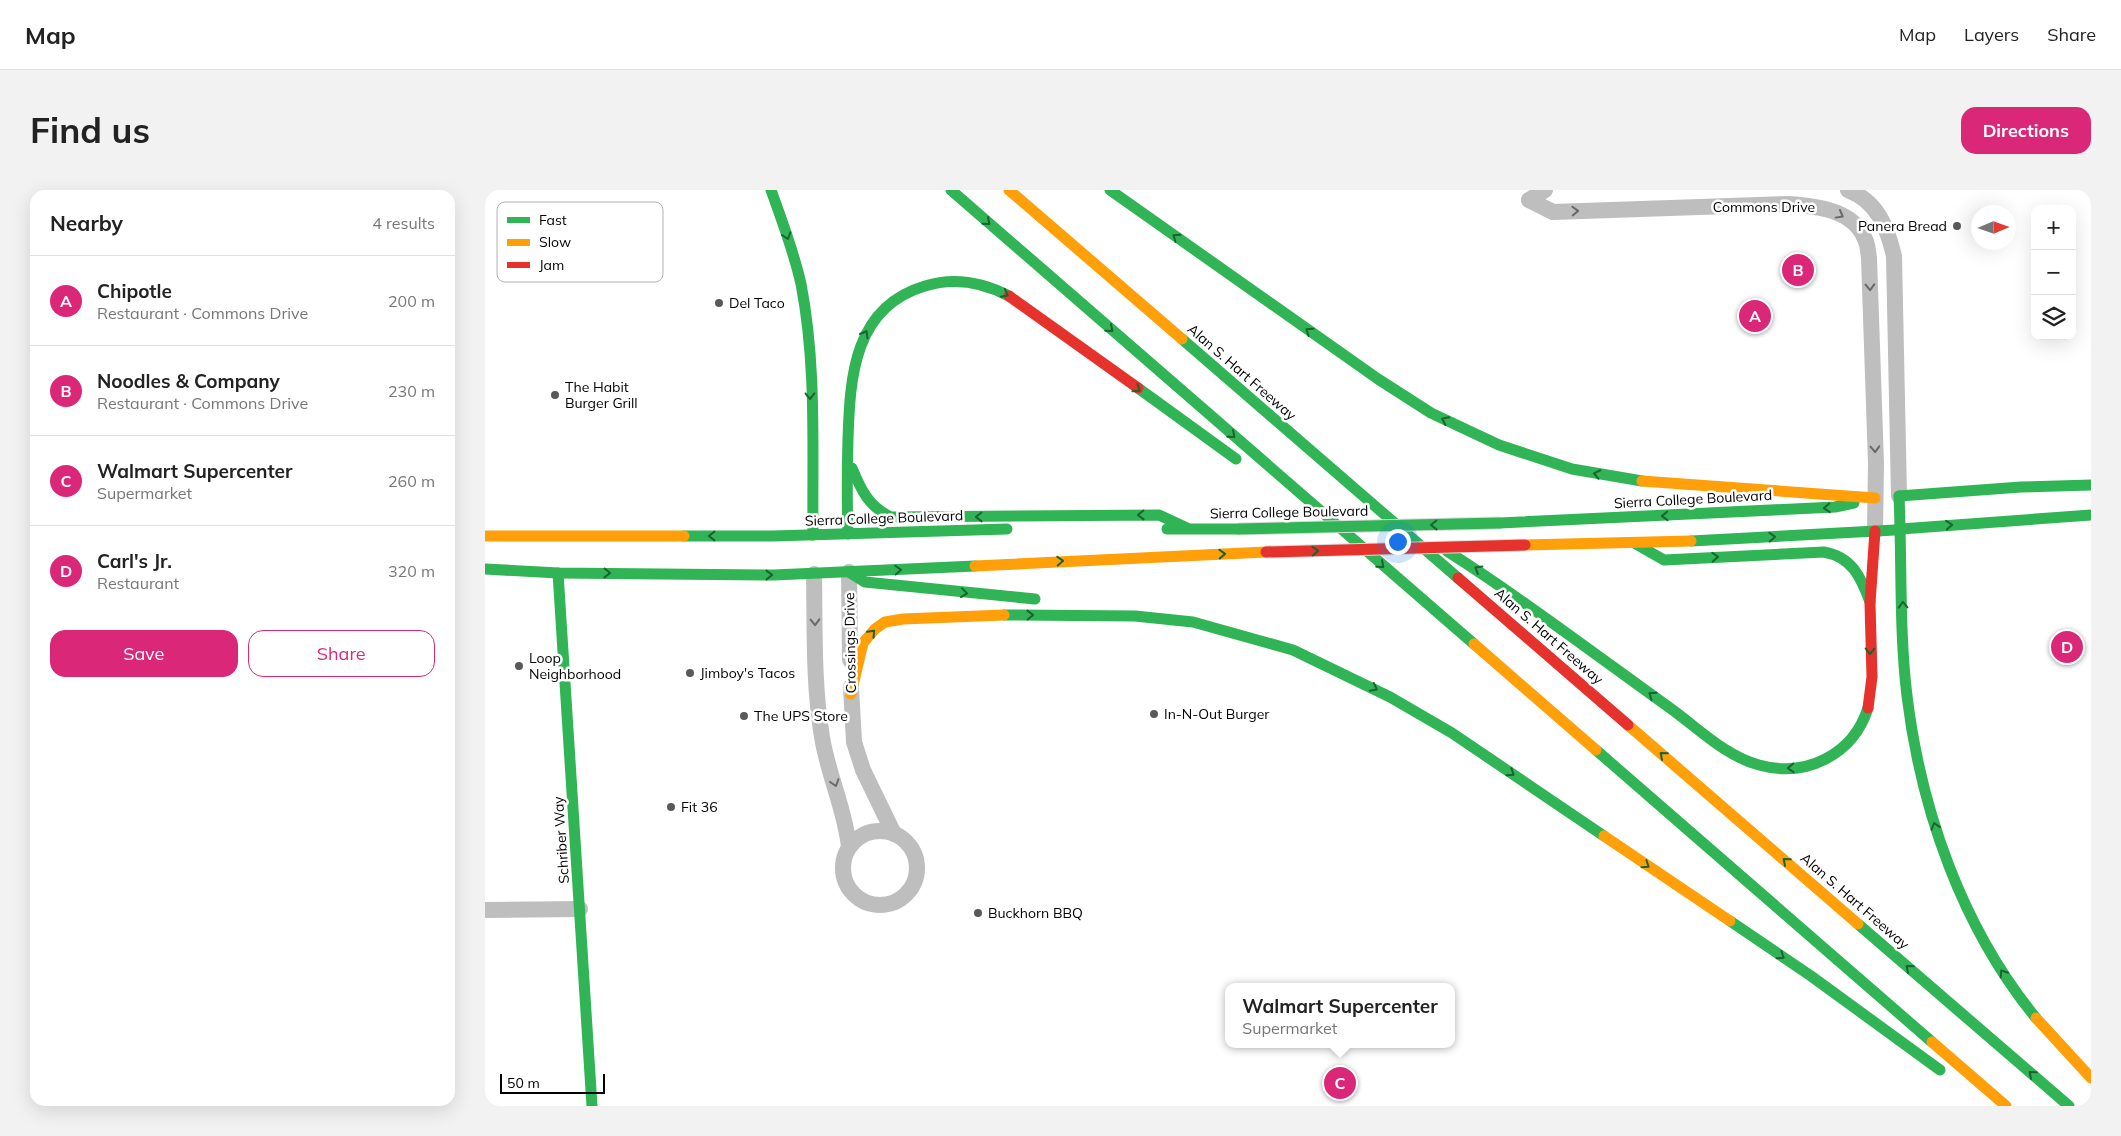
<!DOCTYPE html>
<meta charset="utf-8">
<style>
body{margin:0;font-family:Mulish,sans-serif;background:#f2f2f2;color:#222}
.controls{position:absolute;right:15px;top:15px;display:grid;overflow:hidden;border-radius:10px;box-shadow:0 5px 20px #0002}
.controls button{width:45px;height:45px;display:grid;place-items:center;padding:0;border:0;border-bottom:1px solid #e0e0e0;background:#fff;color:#222;font:25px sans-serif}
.compass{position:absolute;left:1486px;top:15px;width:45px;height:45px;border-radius:50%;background:#fff;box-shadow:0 5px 20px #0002;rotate:88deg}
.scale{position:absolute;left:15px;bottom:12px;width:105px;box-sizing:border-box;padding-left:5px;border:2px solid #000;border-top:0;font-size:14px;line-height:18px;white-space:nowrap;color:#000;-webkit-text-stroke:4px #fff;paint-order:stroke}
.you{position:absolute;left:912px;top:351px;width:18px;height:18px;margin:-12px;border:4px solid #fff;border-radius:50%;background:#1a73e8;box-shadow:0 0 0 8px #1a73e833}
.badge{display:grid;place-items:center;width:32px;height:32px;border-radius:50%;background:#db2777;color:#fff;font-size:16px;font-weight:700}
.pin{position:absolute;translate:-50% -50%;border:2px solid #fff;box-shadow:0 1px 5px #0006}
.popup{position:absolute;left:740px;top:793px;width:230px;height:65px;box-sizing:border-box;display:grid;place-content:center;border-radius:10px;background:#fff;filter:drop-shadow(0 1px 4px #0005);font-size:16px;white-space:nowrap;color:#767676}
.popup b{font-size:19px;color:#222}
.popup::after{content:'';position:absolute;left:50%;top:100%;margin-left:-10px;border:10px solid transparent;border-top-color:#fff}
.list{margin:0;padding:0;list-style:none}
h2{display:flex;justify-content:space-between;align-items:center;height:65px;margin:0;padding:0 20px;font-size:21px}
h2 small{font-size:16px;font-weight:400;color:#767676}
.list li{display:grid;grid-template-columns:32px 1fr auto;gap:15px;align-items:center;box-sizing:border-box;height:90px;padding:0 20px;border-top:1px solid #e0e0e0}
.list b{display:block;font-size:19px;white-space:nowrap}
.list p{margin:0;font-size:16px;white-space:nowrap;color:#767676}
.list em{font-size:16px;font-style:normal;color:#767676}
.actions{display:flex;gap:10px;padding:15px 20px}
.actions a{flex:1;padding:11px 0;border:1px solid #db2777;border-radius:15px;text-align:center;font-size:18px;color:#db2777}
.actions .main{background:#db2777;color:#fff}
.icon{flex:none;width:28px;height:28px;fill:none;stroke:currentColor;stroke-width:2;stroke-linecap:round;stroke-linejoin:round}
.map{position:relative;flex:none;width:1606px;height:916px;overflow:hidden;border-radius:15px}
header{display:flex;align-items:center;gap:30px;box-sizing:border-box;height:70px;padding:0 25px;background:#fff;border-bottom:1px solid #e0e0e0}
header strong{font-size:24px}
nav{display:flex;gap:28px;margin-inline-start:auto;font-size:18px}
.intro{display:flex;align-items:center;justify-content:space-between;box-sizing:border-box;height:120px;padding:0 30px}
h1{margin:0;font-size:35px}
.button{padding:12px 22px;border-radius:15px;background:#db2777;color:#fff;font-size:18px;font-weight:700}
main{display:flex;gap:30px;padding:0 30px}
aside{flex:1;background:#fff;border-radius:15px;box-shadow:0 5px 20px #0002}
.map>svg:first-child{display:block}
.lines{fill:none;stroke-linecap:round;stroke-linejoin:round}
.street{stroke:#bebebe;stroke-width:16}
.fast{stroke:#30b455;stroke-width:11}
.slow{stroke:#ff9f0a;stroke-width:11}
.jam{stroke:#e5322d;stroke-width:11}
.fast-bridge-casing{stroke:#dbdbdb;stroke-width:13;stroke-linecap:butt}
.jam-bridge-casing{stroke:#dbdbdb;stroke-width:13;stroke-linecap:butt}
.fast-bridge{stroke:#30b455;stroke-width:11}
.jam-bridge{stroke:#e5322d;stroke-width:11}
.oneway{stroke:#686868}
.oneway2{stroke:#1a632f}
.poi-dot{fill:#595959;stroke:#fff;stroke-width:2}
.labels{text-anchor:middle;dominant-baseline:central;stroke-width:5;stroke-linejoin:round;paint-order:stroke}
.street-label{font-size:14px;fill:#000;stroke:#fff}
.poi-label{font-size:14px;fill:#000;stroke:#fff;text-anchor:start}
.key{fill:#fff;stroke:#b2b2b2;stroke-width:1}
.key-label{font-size:14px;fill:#000}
</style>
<header>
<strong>Map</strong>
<nav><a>Map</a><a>Layers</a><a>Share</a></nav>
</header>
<div class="intro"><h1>Find us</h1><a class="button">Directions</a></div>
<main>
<aside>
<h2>Nearby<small>4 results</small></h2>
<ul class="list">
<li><span class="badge">A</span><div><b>Chipotle</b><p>Restaurant · Commons Drive</p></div><em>200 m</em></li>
<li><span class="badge">B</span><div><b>Noodles &amp; Company</b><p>Restaurant · Commons Drive</p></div><em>230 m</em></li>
<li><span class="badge">C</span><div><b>Walmart Supercenter</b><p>Supermarket</p></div><em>260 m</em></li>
<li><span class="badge">D</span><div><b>Carl's Jr.</b><p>Restaurant</p></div><em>320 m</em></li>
</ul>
<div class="actions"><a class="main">Save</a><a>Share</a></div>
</aside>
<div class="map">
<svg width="1606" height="916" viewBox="0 0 1606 916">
<rect width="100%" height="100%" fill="#fff"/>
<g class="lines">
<g class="street">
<path d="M 1363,0 C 1393,12 1402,37 1409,66 L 1414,306"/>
<path d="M 1044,10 L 1068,22 L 1303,14 C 1330,16 1368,19 1380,49 C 1383,55 1383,62 1384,68 L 1391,274 L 1390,341"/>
<polyline points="1044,10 1060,0"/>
<polyline points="364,382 365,470"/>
<path d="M 329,384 C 330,437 328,494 337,547 C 343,585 360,619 364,657"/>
<polyline points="366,497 369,552 378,580 409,644"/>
<circle cx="395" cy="678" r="37"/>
<polyline points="0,720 95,719"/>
</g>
<g class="fast">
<path d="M 286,0 C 297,31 309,62 316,94 C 332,176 327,262 328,345"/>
<polyline points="466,0 989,454"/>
<polyline points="625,0 893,189 946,223 1014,255 1087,279 1157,291"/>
<polyline points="697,149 973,388"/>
<polyline points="653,198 751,269"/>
<path d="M 367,278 C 376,300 384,317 406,327 L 674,325 L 702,338"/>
<polyline points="1414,306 1536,297 1606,295"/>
<path d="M 1414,306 C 1417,372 1414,440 1422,506 C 1436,620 1477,738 1551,828"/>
<polyline points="1015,333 1350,317 1369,313"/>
<polyline points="682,339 754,339"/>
<polyline points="1416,339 1606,325"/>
<path d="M 363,344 C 362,312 362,281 363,249 C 365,186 369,117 440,96 C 469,87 497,92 524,106"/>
<polyline points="199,346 288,346 522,339"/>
<polyline points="1206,351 1410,340"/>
<path d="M 1151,354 L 1179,370 L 1339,362 C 1367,367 1376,387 1385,412"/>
<path d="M 962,361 C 1039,410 1111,465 1185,518 C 1213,538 1240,566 1274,575 C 1321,588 1368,565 1383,518"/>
<polyline points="0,379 73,383 289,385 490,376"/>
<polyline points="364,382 380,392 550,409"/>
<polyline points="73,383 107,916"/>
<polyline points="519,425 650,426 708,432 808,460 905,507 967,543 1119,646"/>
<polyline points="1111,560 1447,852"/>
<polyline points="1245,731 1326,786 1455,880"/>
<polyline points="1373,734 1584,916"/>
</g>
<g class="slow">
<polyline points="524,0 697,149"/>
<polyline points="1157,291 1390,308"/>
<polyline points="0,346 199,346"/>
<polyline points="1040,355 1206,351"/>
<polyline points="490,376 781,362"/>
<polyline points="989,454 1111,560"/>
<polyline points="366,504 378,453 390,439 400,432 418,429 519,425"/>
<polyline points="1143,535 1373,734"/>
<polyline points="1119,646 1245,731"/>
<polyline points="1551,828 1606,888"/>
<polyline points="1447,852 1521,916"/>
</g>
<g class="jam">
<polyline points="524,106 653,198"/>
<polyline points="973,388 1143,535"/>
<polyline points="1383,518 1387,487 1385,413 1390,341"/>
</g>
<g class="fast-bridge-casing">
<polyline id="fast-bridge" points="754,339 1015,333"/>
</g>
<g class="jam-bridge-casing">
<polyline id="jam-bridge" points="781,362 1040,355"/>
</g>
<use href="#fast-bridge" class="fast-bridge"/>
<use href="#jam-bridge" class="jam-bridge"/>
</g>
<defs><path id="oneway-chevron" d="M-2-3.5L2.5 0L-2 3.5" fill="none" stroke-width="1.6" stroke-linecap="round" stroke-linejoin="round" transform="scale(1.25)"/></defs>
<g class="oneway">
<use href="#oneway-chevron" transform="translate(1090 21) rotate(-2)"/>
<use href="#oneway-chevron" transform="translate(1355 25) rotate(29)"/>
<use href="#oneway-chevron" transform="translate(1385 97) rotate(88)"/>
<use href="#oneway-chevron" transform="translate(1390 259) rotate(88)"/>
<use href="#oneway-chevron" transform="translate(330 432) rotate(88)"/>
<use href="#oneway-chevron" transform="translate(350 593) rotate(72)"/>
</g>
<g class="oneway2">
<use href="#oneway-chevron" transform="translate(502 32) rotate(41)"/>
<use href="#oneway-chevron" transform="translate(302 46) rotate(72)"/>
<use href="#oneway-chevron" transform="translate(691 47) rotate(-145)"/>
<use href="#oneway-chevron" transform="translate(520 104) rotate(28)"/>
<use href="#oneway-chevron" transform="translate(625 139) rotate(41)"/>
<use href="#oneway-chevron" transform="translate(824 141) rotate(-145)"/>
<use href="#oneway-chevron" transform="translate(380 144) rotate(-60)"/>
<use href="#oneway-chevron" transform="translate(652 199) rotate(35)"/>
<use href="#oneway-chevron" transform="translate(325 206) rotate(89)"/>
<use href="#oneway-chevron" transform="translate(960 230) rotate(-154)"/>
<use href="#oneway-chevron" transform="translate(747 245) rotate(41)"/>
<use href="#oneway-chevron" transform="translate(1112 284) rotate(-168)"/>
<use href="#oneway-chevron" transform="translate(1342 318) rotate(176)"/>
<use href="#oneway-chevron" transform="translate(656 325) rotate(179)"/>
<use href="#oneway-chevron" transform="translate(1180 326) rotate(178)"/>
<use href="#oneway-chevron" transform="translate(494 327) rotate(179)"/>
<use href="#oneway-chevron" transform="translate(949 335) rotate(179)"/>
<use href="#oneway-chevron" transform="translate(1464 335) rotate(-5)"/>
<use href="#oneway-chevron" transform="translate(227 346) rotate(180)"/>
<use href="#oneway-chevron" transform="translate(1287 347) rotate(-3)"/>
<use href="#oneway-chevron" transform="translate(830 361) rotate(-2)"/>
<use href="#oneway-chevron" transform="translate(737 364) rotate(-2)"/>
<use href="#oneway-chevron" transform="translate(1230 367) rotate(-3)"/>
<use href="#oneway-chevron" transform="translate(575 371) rotate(-3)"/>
<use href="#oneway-chevron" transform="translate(896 375) rotate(41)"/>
<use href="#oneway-chevron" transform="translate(993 379) rotate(-149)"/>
<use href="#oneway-chevron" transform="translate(413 380) rotate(-3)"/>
<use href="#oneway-chevron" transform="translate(122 383) rotate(1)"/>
<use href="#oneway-chevron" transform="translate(284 385)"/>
<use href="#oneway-chevron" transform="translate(479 403) rotate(7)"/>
<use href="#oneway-chevron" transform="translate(1418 415) rotate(-92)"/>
<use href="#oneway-chevron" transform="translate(545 425) rotate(-1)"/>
<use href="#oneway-chevron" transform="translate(387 443) rotate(-47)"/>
<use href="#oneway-chevron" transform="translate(1385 461) rotate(90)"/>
<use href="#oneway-chevron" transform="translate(889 498) rotate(27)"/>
<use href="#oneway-chevron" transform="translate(1167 505) rotate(-145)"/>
<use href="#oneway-chevron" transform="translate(1178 565) rotate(-139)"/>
<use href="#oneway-chevron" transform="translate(1306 578) rotate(178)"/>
<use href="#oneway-chevron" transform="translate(1026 583) rotate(34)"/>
<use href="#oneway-chevron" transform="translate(1450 636) rotate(-107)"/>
<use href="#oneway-chevron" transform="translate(1301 671) rotate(-139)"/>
<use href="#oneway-chevron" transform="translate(1161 675) rotate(34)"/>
<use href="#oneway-chevron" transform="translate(1296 766) rotate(34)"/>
<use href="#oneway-chevron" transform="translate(1424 778) rotate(-139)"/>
<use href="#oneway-chevron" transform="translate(1518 783) rotate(-122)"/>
<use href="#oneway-chevron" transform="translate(1547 884) rotate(-139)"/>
</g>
<g class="poi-dot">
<circle cx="1472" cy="36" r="5"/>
<circle cx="234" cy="113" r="5"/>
<circle cx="70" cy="205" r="5"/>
<circle cx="34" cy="476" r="5"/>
<circle cx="205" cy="483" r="5"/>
<circle cx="669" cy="524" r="5"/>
<circle cx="259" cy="526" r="5"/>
<circle cx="186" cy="617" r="5"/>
<circle cx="493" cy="723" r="5"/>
</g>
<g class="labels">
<g class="street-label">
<text x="1279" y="17">Commons Drive</text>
<text transform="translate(757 182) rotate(41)">Alan S. Hart Freeway</text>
<text transform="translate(1208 309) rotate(-3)">Sierra College Boulevard</text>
<text transform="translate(804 322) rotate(-1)">Sierra College Boulevard</text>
<text transform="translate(399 328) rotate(-2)">Sierra College Boulevard</text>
<text transform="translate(1064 446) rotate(41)">Alan S. Hart Freeway</text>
<text transform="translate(365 453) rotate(-91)">Crossings Drive</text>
<text transform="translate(76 650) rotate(-94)">Schriber Way</text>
<text transform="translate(1370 711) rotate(41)">Alan S. Hart Freeway</text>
</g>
<g class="poi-label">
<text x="1462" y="36" text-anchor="end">Panera Bread</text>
<text x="244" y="113">Del Taco</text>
<text x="80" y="197">The Habit<tspan x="80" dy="16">Burger Grill</tspan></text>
<text x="44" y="468">Loop<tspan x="44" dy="16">Neighborhood</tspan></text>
<text x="215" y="483">Jimboy's Tacos</text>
<text x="679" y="524">In-N-Out Burger</text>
<text x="269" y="526">The UPS Store</text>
<text x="196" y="617">Fit 36</text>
<text x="503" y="723">Buckhorn BBQ</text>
</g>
</g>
<rect x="12" y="12" width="166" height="80" rx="8" class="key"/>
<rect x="22" y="27" width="23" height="6" fill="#30b455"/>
<rect x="22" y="49" width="23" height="7" fill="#ff9f0a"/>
<rect x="22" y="72" width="23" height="6" fill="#e5322d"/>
<g class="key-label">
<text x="54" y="35">Fast</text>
<text x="54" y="57">Slow</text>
<text x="54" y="80">Jam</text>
</g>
</svg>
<div class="controls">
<button>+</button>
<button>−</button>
<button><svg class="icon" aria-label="layers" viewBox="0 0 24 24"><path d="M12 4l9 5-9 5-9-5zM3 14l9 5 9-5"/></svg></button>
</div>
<svg class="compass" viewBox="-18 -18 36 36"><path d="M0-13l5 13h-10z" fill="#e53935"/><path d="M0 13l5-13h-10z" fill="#767676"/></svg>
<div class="scale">50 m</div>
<div class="you"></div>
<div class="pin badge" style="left:1270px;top:126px">A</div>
<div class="pin badge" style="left:1313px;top:80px">B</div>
<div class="pin badge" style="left:855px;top:893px">C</div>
<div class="popup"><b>Walmart Supercenter</b>Supermarket</div>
<div class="pin badge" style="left:1582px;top:457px">D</div>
</div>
</main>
